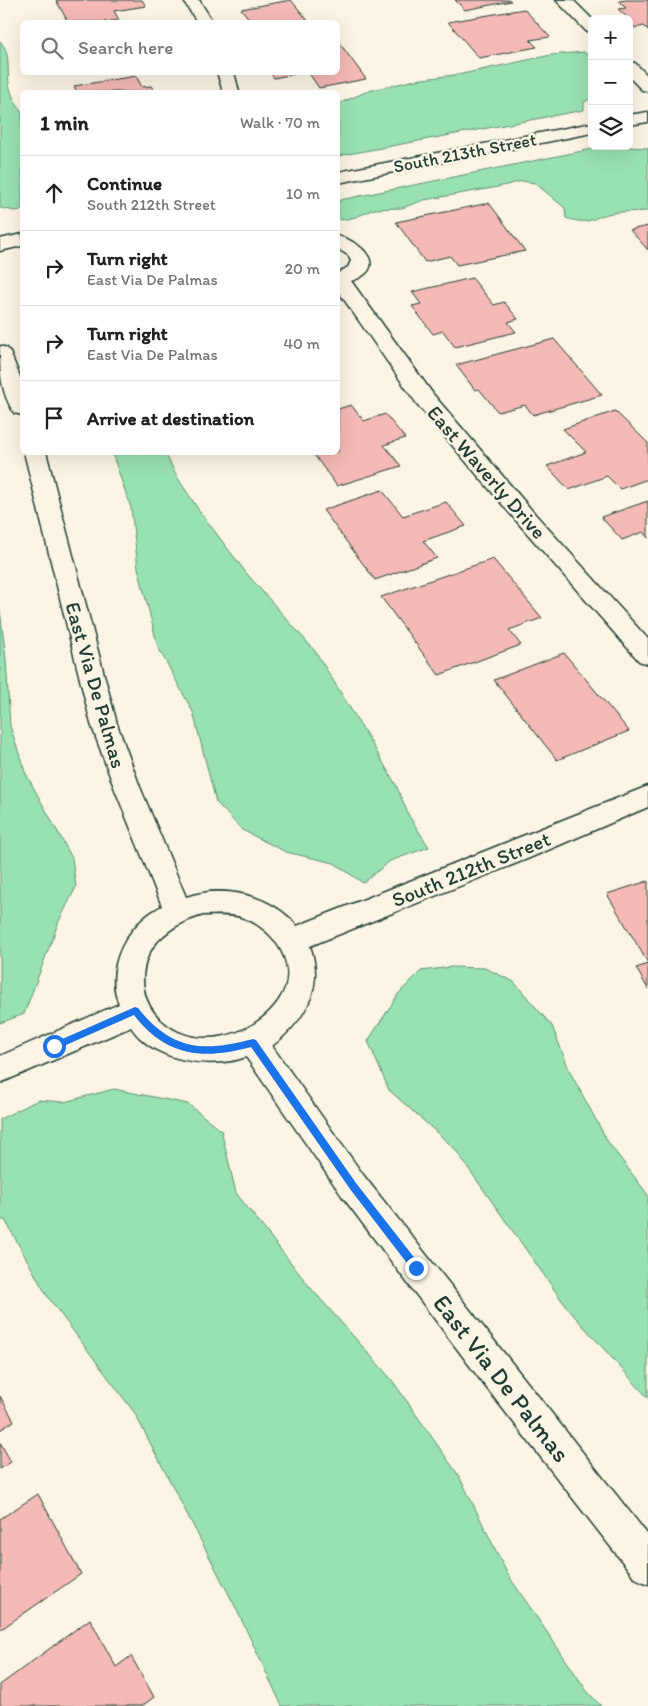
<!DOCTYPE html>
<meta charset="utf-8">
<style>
body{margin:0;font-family:Itim,sans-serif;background:#f2f2f2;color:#202124}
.controls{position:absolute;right:15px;top:15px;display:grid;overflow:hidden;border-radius:8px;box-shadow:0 5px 20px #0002}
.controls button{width:45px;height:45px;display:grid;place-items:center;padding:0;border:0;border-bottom:1px solid #e0e0e0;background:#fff;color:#202124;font:25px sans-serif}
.stop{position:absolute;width:15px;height:15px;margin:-11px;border:4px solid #1a73e8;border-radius:50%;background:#fff}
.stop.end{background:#1a73e8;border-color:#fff;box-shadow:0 1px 5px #0008}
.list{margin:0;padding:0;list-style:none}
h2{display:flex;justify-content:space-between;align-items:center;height:65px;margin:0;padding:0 20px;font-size:21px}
h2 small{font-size:16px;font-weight:400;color:#757577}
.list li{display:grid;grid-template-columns:32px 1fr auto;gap:15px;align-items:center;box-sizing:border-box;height:75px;padding:0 20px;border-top:1px solid #e0e0e0}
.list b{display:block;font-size:19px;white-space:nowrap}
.list p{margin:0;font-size:16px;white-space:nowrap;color:#757577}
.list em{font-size:16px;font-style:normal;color:#757577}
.icon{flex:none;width:28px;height:28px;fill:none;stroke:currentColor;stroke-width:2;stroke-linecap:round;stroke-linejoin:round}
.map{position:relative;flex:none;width:648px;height:1706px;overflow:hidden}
.search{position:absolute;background:#fff;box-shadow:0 5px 20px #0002;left:20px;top:20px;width:320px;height:55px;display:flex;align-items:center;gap:12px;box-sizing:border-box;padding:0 18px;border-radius:8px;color:#757577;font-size:19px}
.panel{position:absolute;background:#fff;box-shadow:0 5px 20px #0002;left:20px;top:90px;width:320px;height:365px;border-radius:8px}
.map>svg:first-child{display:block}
.green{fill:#98e1b1;stroke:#5c8f72}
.building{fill:#f5b9b6;stroke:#1f3d34}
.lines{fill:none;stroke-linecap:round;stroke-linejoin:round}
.street-casing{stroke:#1f3d34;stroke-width:3}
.street{fill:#fcf5e5;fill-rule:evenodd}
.route{fill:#1a73e8}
.labels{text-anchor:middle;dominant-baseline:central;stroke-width:5;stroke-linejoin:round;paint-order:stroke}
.far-street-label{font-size:18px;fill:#1f3d34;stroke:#fcf5e5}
.street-label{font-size:21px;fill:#1f3d34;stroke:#fcf5e5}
.near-street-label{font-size:25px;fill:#1f3d34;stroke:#fcf5e5}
</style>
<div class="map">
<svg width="648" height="1706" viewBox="0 0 648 1706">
<rect width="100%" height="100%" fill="#fcf5e5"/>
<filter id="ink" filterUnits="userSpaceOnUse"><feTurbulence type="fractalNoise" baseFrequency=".02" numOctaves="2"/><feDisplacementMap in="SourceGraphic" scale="10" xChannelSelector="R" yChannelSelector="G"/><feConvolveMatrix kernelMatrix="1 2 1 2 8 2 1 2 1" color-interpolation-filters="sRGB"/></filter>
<g filter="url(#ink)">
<g class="green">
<path d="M 0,41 C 11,53 7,69 9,83 C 11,95 16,104 22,113 L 22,210 L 15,211 L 0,208 Z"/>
<polygon points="584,52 592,59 592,98 584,102 584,110 338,156 338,104 368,91 415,80 462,74 551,55"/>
<path d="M 607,146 L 648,148 L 648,211 C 636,212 624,211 612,213 C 589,218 592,226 566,218 L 565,208 L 535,183 L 522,181 L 498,187 L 424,200 L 402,208 L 374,209 L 356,217 L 341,220 L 338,217 L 338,206 L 340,200 Z"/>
<polygon points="112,453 165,453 179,480 200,512 247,574 315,651 371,742 396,785 409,816 429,847 390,861 363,883 334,863 286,852 242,830 216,802 193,712 158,647 138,568 131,508"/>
<polygon points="0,610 6,659 10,726 25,772 72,858 76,887 59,921 24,1014 0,1023"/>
<polygon points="451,967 485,968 514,982 552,1026 570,1072 608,1142 648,1195 648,1398 568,1309 454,1148 389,1090 368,1041 399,993 421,971"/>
<polygon points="114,1089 188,1104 221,1130 236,1193 309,1286 392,1380 459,1476 508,1575 587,1691 601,1706 282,1706 235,1606 134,1412 47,1296 5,1220 0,1220 0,1119 38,1100 64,1102"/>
</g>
<g class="building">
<polygon points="56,0 142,0 146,6 114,11 119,20 104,22 68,22"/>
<polygon points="291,0 309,22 252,22 241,9"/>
<polygon points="455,0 510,0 511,1 465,10"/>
<polygon points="626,0 648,0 648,30 644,26 635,28 629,19 618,9 626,8 619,1"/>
<polygon points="524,9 550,37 530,40 537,47 479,58 448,22"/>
<polygon points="338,41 366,79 319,88 308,72 338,72"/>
<polygon points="270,72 305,72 274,78"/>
<polygon points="136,76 142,87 151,86 155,92 77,92 74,86"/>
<polygon points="489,203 525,251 457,265 450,256 425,262 396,222"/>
<polygon points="648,226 648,250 630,230"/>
<polygon points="472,278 494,305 504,302 518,319 508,322 516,332 455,347 443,331 433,334 412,306 421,304 412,292"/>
<polygon points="554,339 602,395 533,415 525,405 498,412 479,389 475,390 456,365"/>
<polygon points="351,405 364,421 385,414 405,438 384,445 401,466 337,486 312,452 338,452 338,409"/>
<polygon points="615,411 648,443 648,479 620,489 607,476 569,490 547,466 586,452 563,429"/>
<polygon points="382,490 403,516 446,502 466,526 423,541 437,558 375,580 323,510"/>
<polygon points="648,501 648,538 643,532 622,540 601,517"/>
<polygon points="493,559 542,618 509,630 521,645 439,675 381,597"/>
<polygon points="564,653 629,731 557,760 494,680"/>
<polygon points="648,881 648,963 607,894"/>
<polygon points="648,964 648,989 636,968"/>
<polygon points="0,1396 14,1421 0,1430"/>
<polygon points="0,1442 11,1462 0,1469"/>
<polygon points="38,1494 81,1574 0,1630 0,1519"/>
<polygon points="90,1619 116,1667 131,1656 154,1697 142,1706 0,1706 0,1685"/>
</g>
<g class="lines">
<g class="street-casing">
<g id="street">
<polygon points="183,0 199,0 213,22 197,22"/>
<polygon points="556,0 573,0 592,19 592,33 586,31"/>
<polygon points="629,62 635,63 648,76 648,91 642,90 629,77"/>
<polygon points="217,72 234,72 239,92 223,92"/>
<polygon points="648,112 648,122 629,125 629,115"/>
<polygon points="592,123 592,133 338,183 338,172"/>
<polygon points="22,234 22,246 0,251 0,239"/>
<path d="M 338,236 C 364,243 389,269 351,281 L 433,394 L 535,514 L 648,639 L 648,664 L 639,661 L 519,524 L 417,404 L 338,291 L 338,273 L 348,267 L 351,261 L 348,255 L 338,249 Z"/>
<path d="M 0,346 L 7,348 L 10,352 L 22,382 L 22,415 L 14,413 C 0,391 0,371 0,346 Z"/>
<path d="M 24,452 L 46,452 L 117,724 L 140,787 L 186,897 C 224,884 271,895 297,926 L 648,786 L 648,807 L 527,859 L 310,946 C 325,988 305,1020 272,1046 L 364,1176 L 648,1535 L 648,1584 L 635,1578 L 482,1382 L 342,1196 L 246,1057 C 210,1070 153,1061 131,1027 L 0,1083 L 0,1056 L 119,1004 C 104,967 127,924 162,906 L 114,787 L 91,724 ZM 203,915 C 216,915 232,913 244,918 C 276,930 301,968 279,1000 C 253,1039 188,1055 155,1014 C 147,1004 143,992 143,979 C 144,943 172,924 203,915 Z"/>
</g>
</g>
<use href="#street" class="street"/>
</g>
</g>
<path class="route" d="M 135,1007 L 138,1008 C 172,1051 204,1052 253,1039 L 256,1040 L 356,1183 L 420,1265 L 420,1271 L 413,1271 L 350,1189 L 251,1047 C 204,1060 166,1057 134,1015 L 57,1049 L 51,1049 L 51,1044 Z"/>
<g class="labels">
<g class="far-street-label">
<text transform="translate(465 153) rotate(-11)">South 213th Street</text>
</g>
<g class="street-label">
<text transform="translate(487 472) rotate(49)">East Waverly Drive</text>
<text transform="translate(96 685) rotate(74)">East Via De Palmas</text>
<text transform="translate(471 869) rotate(-22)">South 212th Street</text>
</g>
<g class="near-street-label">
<text transform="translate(502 1378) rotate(52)">East Via De Palmas</text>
</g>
</g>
</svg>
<div class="controls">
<button>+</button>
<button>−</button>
<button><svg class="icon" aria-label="layers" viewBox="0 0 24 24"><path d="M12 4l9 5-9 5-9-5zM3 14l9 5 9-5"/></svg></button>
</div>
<div class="stop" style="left:54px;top:1046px"></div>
<div class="stop end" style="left:416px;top:1268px"></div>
<div class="search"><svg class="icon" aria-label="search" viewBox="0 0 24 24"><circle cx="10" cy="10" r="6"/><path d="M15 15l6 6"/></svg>Search here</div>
<section class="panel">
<h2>1 min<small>Walk · 70 m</small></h2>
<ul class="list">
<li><svg class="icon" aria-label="ahead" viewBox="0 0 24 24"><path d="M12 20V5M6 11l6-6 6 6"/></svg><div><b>Continue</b><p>South 212th Street</p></div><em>10 m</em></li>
<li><svg class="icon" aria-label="right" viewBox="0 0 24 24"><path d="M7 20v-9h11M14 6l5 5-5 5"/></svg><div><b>Turn right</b><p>East Via De Palmas</p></div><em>20 m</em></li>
<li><svg class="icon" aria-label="right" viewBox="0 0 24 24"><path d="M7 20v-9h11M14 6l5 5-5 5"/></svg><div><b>Turn right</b><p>East Via De Palmas</p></div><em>40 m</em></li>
<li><svg class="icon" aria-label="arrive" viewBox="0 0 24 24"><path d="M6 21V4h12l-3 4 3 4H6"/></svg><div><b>Arrive at destination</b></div></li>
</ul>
</section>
</div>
